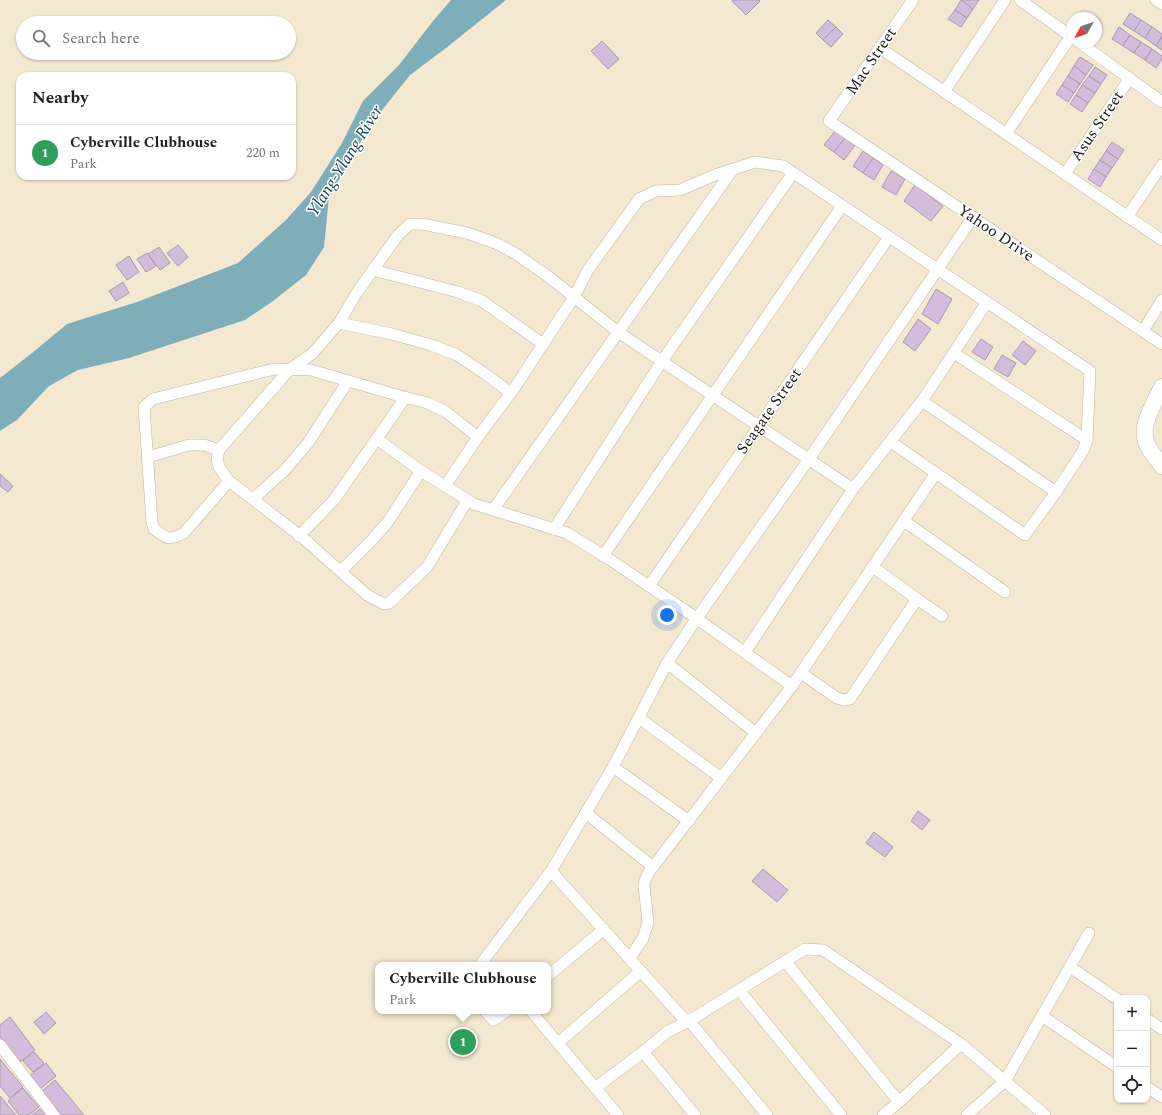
<!DOCTYPE html>
<meta charset="utf-8">
<style>
body{margin:0;font-family:Spectral,serif;background:#f6f6f6;color:#202124}
.controls{position:absolute;right:12px;bottom:12px;display:grid;overflow:hidden;border-radius:8px;box-shadow:0 1px 3px #0004}
.controls button{width:36px;height:36px;display:grid;place-items:center;padding:0;border:0;border-bottom:1px solid #e0e0e0;background:#fff;color:#202124;font:20px sans-serif}
.compass{position:absolute;left:1066px;top:12px;width:36px;height:36px;border-radius:50%;background:#fff;box-shadow:0 1px 3px #0004;rotate:230deg}
.you{position:absolute;left:667px;top:615px;width:14px;height:14px;margin:-10px;border:3px solid #fff;border-radius:50%;background:#1a73e8;box-shadow:0 0 0 6px #1a73e833}
.badge{display:grid;place-items:center;width:26px;height:26px;border-radius:50%;background:#166564;color:#fff;font-size:13px;font-weight:700}
.pin{position:absolute;translate:-50% -50%;border:2px solid #fff;box-shadow:0 1px 4px #0006}
.popup{position:absolute;left:375px;top:962px;width:176px;height:52px;box-sizing:border-box;display:grid;place-content:center;border-radius:8px;background:#fff;filter:drop-shadow(0 1px 3px #0005);font-size:13px;white-space:nowrap;color:#757577}
.popup b{font-size:15px;color:#202124}
.popup::after{content:'';position:absolute;left:50%;top:100%;margin-left:-8px;border:8px solid transparent;border-top-color:#fff}
.list{margin:0;padding:0;list-style:none}
h2{display:flex;justify-content:space-between;align-items:center;height:52px;margin:0;padding:0 16px;font-size:17px}
h2 small{font-size:13px;font-weight:400;color:#757577}
.list li{display:grid;grid-template-columns:26px 1fr auto;gap:12px;align-items:center;box-sizing:border-box;height:56px;padding:0 16px;border-top:1px solid #e0e0e0}
.list b{display:block;font-size:15px;white-space:nowrap}
.list p{margin:0;font-size:13px;white-space:nowrap;color:#757577}
.list em{font-size:13px;font-style:normal;color:#757577}
.icon{flex:none;width:22px;height:22px;fill:none;stroke:currentColor;stroke-width:2;stroke-linecap:round;stroke-linejoin:round}
.map{position:relative;flex:none;width:1162px;height:1115px;overflow:hidden}
.search{position:absolute;background:#fff;box-shadow:0 1px 3px #0004;left:16px;top:16px;width:280px;height:44px;display:flex;align-items:center;gap:10px;box-sizing:border-box;padding:0 14px;border-radius:22px;color:#757577;font-size:15px}
.panel{position:absolute;background:#fff;box-shadow:0 1px 3px #0004;left:16px;top:72px;width:280px;height:108px;border-radius:12px}
.map>svg:first-child{display:block}
.water{fill:#7faebb}
.building{fill:#d5bcdd;stroke:#aa9baf}
.lines{fill:none;stroke-linecap:round;stroke-linejoin:round}
.street-casing{stroke:#c2b59f;stroke-width:12}
.secondary-casing{stroke:#c2b59f;stroke-width:17}
.street{stroke:#fff;stroke-width:11}
.secondary{stroke:#fff;stroke-width:16}
.labels{text-anchor:middle;dominant-baseline:central;stroke-width:3;stroke-linejoin:round;paint-order:stroke}
.street-label{font-size:16px;fill:#1f1b12;stroke:#fff}
.water-label{font-size:17px;font-style:italic;fill:#1a444f;stroke:#fff}
</style>
<div class="map">
<svg width="1162" height="1115" viewBox="0 0 1162 1115">
<rect width="100%" height="100%" fill="#f5e8d1"/>
<polygon class="water" points="451,0 506,0 446,48 410,75 371,124 329,197 324,247 306,275 273,301 245,320 129,358 78,370 49,386 17,420 0,431 0,378 32,353 67,324 137,302 238,263 287,219 311,192 342,143 363,101 399,65 433,21"/>
<g class="building">
<polygon points="733,0 759,0 760,1 746,15 732,1"/>
<polygon points="961,0 979,0 973,9"/>
<polygon points="961,0 973,9 967,18 955,10"/>
<polygon points="955,10 967,18 961,27 948,19"/>
<polygon points="1130,13 1141,20 1134,31 1123,24"/>
<polygon points="828,20 836,27 823,40 816,33"/>
<polygon points="1141,20 1152,27 1145,38 1134,31"/>
<polygon points="836,27 843,34 831,47 823,40"/>
<polygon points="1119,27 1130,35 1123,46 1112,39"/>
<polygon points="1152,27 1162,34 1162,36 1156,46 1145,38"/>
<polygon points="1130,35 1141,42 1134,53 1123,46"/>
<polygon points="1162,36 1162,50 1156,46"/>
<polygon points="602,41 619,59 608,69 591,51"/>
<polygon points="1141,42 1152,49 1145,60 1134,53"/>
<polygon points="1152,49 1162,56 1162,59 1156,68 1145,60"/>
<polygon points="1080,57 1093,65 1086,75 1074,66"/>
<polygon points="1074,66 1086,75 1080,84 1068,76"/>
<polygon points="1095,67 1107,75 1101,84 1089,76"/>
<polygon points="1068,76 1080,84 1074,93 1062,85"/>
<polygon points="1089,76 1101,84 1095,93 1082,85"/>
<polygon points="1062,85 1074,93 1068,102 1056,94"/>
<polygon points="1082,85 1095,93 1088,103 1076,95"/>
<polygon points="1076,95 1088,103 1082,112 1070,104"/>
<polygon points="835,131 845,138 834,152 824,145"/>
<polygon points="845,138 855,145 844,160 834,152"/>
<polygon points="1112,142 1124,150 1118,159 1106,151"/>
<polygon points="863,151 873,158 863,173 853,166"/>
<polygon points="1106,151 1118,159 1112,168 1100,160"/>
<polygon points="873,158 883,165 874,180 863,173"/>
<polygon points="1100,160 1112,168 1106,177 1094,169"/>
<polygon points="1094,169 1106,177 1100,187 1088,179"/>
<polygon points="891,171 905,179 896,195 882,187"/>
<polygon points="915,185 943,206 931,221 904,201"/>
<polygon points="178,245 188,257 178,266 167,253"/>
<polygon points="159,247 170,263 160,270 148,254"/>
<polygon points="147,253 156,266 146,272 137,259"/>
<polygon points="129,256 139,272 127,280 116,265"/>
<polygon points="123,282 129,293 116,301 109,291"/>
<polygon points="936,289 952,299 938,324 922,314"/>
<polygon points="918,319 931,329 915,351 903,342"/>
<polygon points="981,339 993,347 985,360 972,352"/>
<polygon points="1023,341 1036,351 1025,365 1012,355"/>
<polygon points="1002,355 1016,363 1008,377 994,369"/>
<polygon points="0,474 13,486 8,492 0,486"/>
<polygon points="918,811 930,820 922,830 911,821"/>
<polygon points="874,832 893,847 885,857 866,843"/>
<polygon points="763,869 788,890 777,902 752,881"/>
<polygon points="46,1012 56,1023 44,1034 34,1022"/>
<polygon points="10,1017 35,1050 20,1062 0,1037 0,1025"/>
<polygon points="34,1052 44,1063 33,1072 23,1061"/>
<polygon points="0,1059 23,1087 10,1098 0,1086"/>
<polygon points="46,1063 56,1076 40,1089 29,1076"/>
<polygon points="55,1080 84,1115 62,1115 42,1091"/>
<polygon points="23,1088 39,1107 29,1115 19,1115 8,1101"/>
<polygon points="0,1096 16,1115 0,1115"/>
<polygon points="40,1109 45,1115 32,1115"/>
</g>
<g class="lines">
<g class="street-casing">
<g id="street">
<polyline points="913,0 829,121 1162,344"/>
<polyline points="1020,0 1072,37"/>
<polyline points="1156,0 1162,4"/>
<polyline points="1079,42 1162,102"/>
<polyline points="880,48 1162,240"/>
<polyline points="944,92 1005,0"/>
<polyline points="1006,134 1071,36"/>
<polyline points="1065,174 1130,78"/>
<polyline points="1127,217 1162,165"/>
<polyline points="373,270 458,292 482,301 543,344"/>
<polyline points="339,323 392,334 431,345 457,355 484,373 511,393"/>
<polyline points="1143,331 1162,300"/>
<polyline points="954,353 1087,440"/>
<polyline points="922,401 1056,492"/>
<polyline points="377,439 421,471 474,504 567,533 609,559 686,611 792,686"/>
<polyline points="148,457 189,445 204,445 219,450"/>
<path d="M 229,481 L 184,533 C 169,541 167,539 154,529 L 152,522 L 144,407 L 153,399 L 274,369 L 311,370 L 400,396 L 428,403 L 446,412 L 478,437"/>
<polyline points="445,486 478,437 515,387 574,297 588,270 639,199 656,191 680,190 715,175 755,162 783,166 1090,371 1087,440 1083,451 1056,492 1025,535 891,442"/>
<polyline points="253,499 285,470 308,443 348,381"/>
<polyline points="467,501 427,567 389,603 384,604 367,595 303,538 229,481 219,467 217,458 219,450 290,369 312,354 339,323 356,294 398,235 410,224 422,224 467,233 498,244 516,254 549,277 618,332 853,489"/>
<polyline points="493,510 733,169"/>
<polyline points="904,521 1005,592"/>
<polyline points="554,529 662,361 793,173"/>
<polyline points="299,536 334,500 405,398"/>
<polyline points="603,556 842,206"/>
<polyline points="873,567 917,599 942,616"/>
<polyline points="341,571 372,540 387,523 421,471"/>
<polyline points="649,586 889,237"/>
<polyline points="745,652 853,489 922,401 987,302"/>
<polyline points="667,663 756,733"/>
<polyline points="801,673 837,698 844,700 850,699 917,599"/>
<polyline points="639,718 721,778"/>
<polyline points="613,767 689,821"/>
<polyline points="586,813 653,867"/>
<polyline points="551,871 681,1016 689,1021 696,1029 767,1115"/>
<polyline points="630,958 643,938 648,923 644,885 645,880 649,872 792,686 936,473"/>
<polyline points="785,961 899,1102"/>
<polyline points="480,965 551,871 613,767 667,663 697,618 809,459 973,217"/>
<polyline points="1070,967 1117,999"/>
<polyline points="548,976 604,929"/>
<polyline points="739,990 841,1115"/>
<polyline points="485,1011 493,1020 507,1011"/>
<polyline points="531,1011 618,1115"/>
<polyline points="1042,1016 1117,1067"/>
<polyline points="1147,1019 1162,1029"/>
<polyline points="558,1043 641,971"/>
<polyline points="0,1045 54,1115"/>
<polyline points="643,1052 695,1115"/>
<polyline points="1147,1087 1162,1097"/>
<polyline points="595,1088 643,1052 667,1032 689,1021 739,990 805,949 823,950 961,1044 1045,1115"/>
<polyline points="883,1115 899,1102 961,1044"/>
<polyline points="967,1115 1005,1081 1089,933"/>
</g>
</g>
<g class="secondary-casing">
<path id="secondary" d="M 1162,387 C 1153,406 1137,428 1149,448 C 1152,454 1158,460 1162,466"/>
</g>
<use href="#street" class="street"/>
<use href="#secondary" class="secondary"/>
</g>
<g class="labels">
<g class="street-label">
<text transform="translate(871 61) rotate(-56)">Mac Street</text>
<text transform="translate(1097 126) rotate(-56)">Asus Street</text>
<text transform="translate(996 233) rotate(34)">Yahoo Drive</text>
<text transform="translate(769 411) rotate(-55)">Seagate Street</text>
</g>
<g class="water-label">
<text transform="translate(345 161) rotate(-58)">Ylang-Ylang River</text>
</g>
</g>
</svg>
<div class="controls">
<button>+</button>
<button>−</button>
<button><svg class="icon" aria-label="locate" viewBox="0 0 24 24"><circle cx="12" cy="12" r="6"/><path d="M12 2v4M12 18v4M2 12h4M18 12h4"/></svg></button>
</div>
<svg class="compass" viewBox="-18 -18 36 36"><path d="M0-13l5 13h-10z" fill="#e53935"/><path d="M0 13l5-13h-10z" fill="#757577"/></svg>
<div class="you"></div>
<div class="pin badge" style="left:463px;top:1042px;background:#2e9e5b">1</div>
<div class="popup"><b>Cyberville Clubhouse</b>Park</div>
<div class="search"><svg class="icon" aria-label="search" viewBox="0 0 24 24"><circle cx="10" cy="10" r="6"/><path d="M15 15l6 6"/></svg>Search here</div>
<section class="panel">
<h2>Nearby<small></small></h2>
<ul class="list">
<li><span class="badge" style="background:#2e9e5b">1</span><div><b>Cyberville Clubhouse</b><p>Park</p></div><em>220 m</em></li>
</ul>
</section>
</div>
